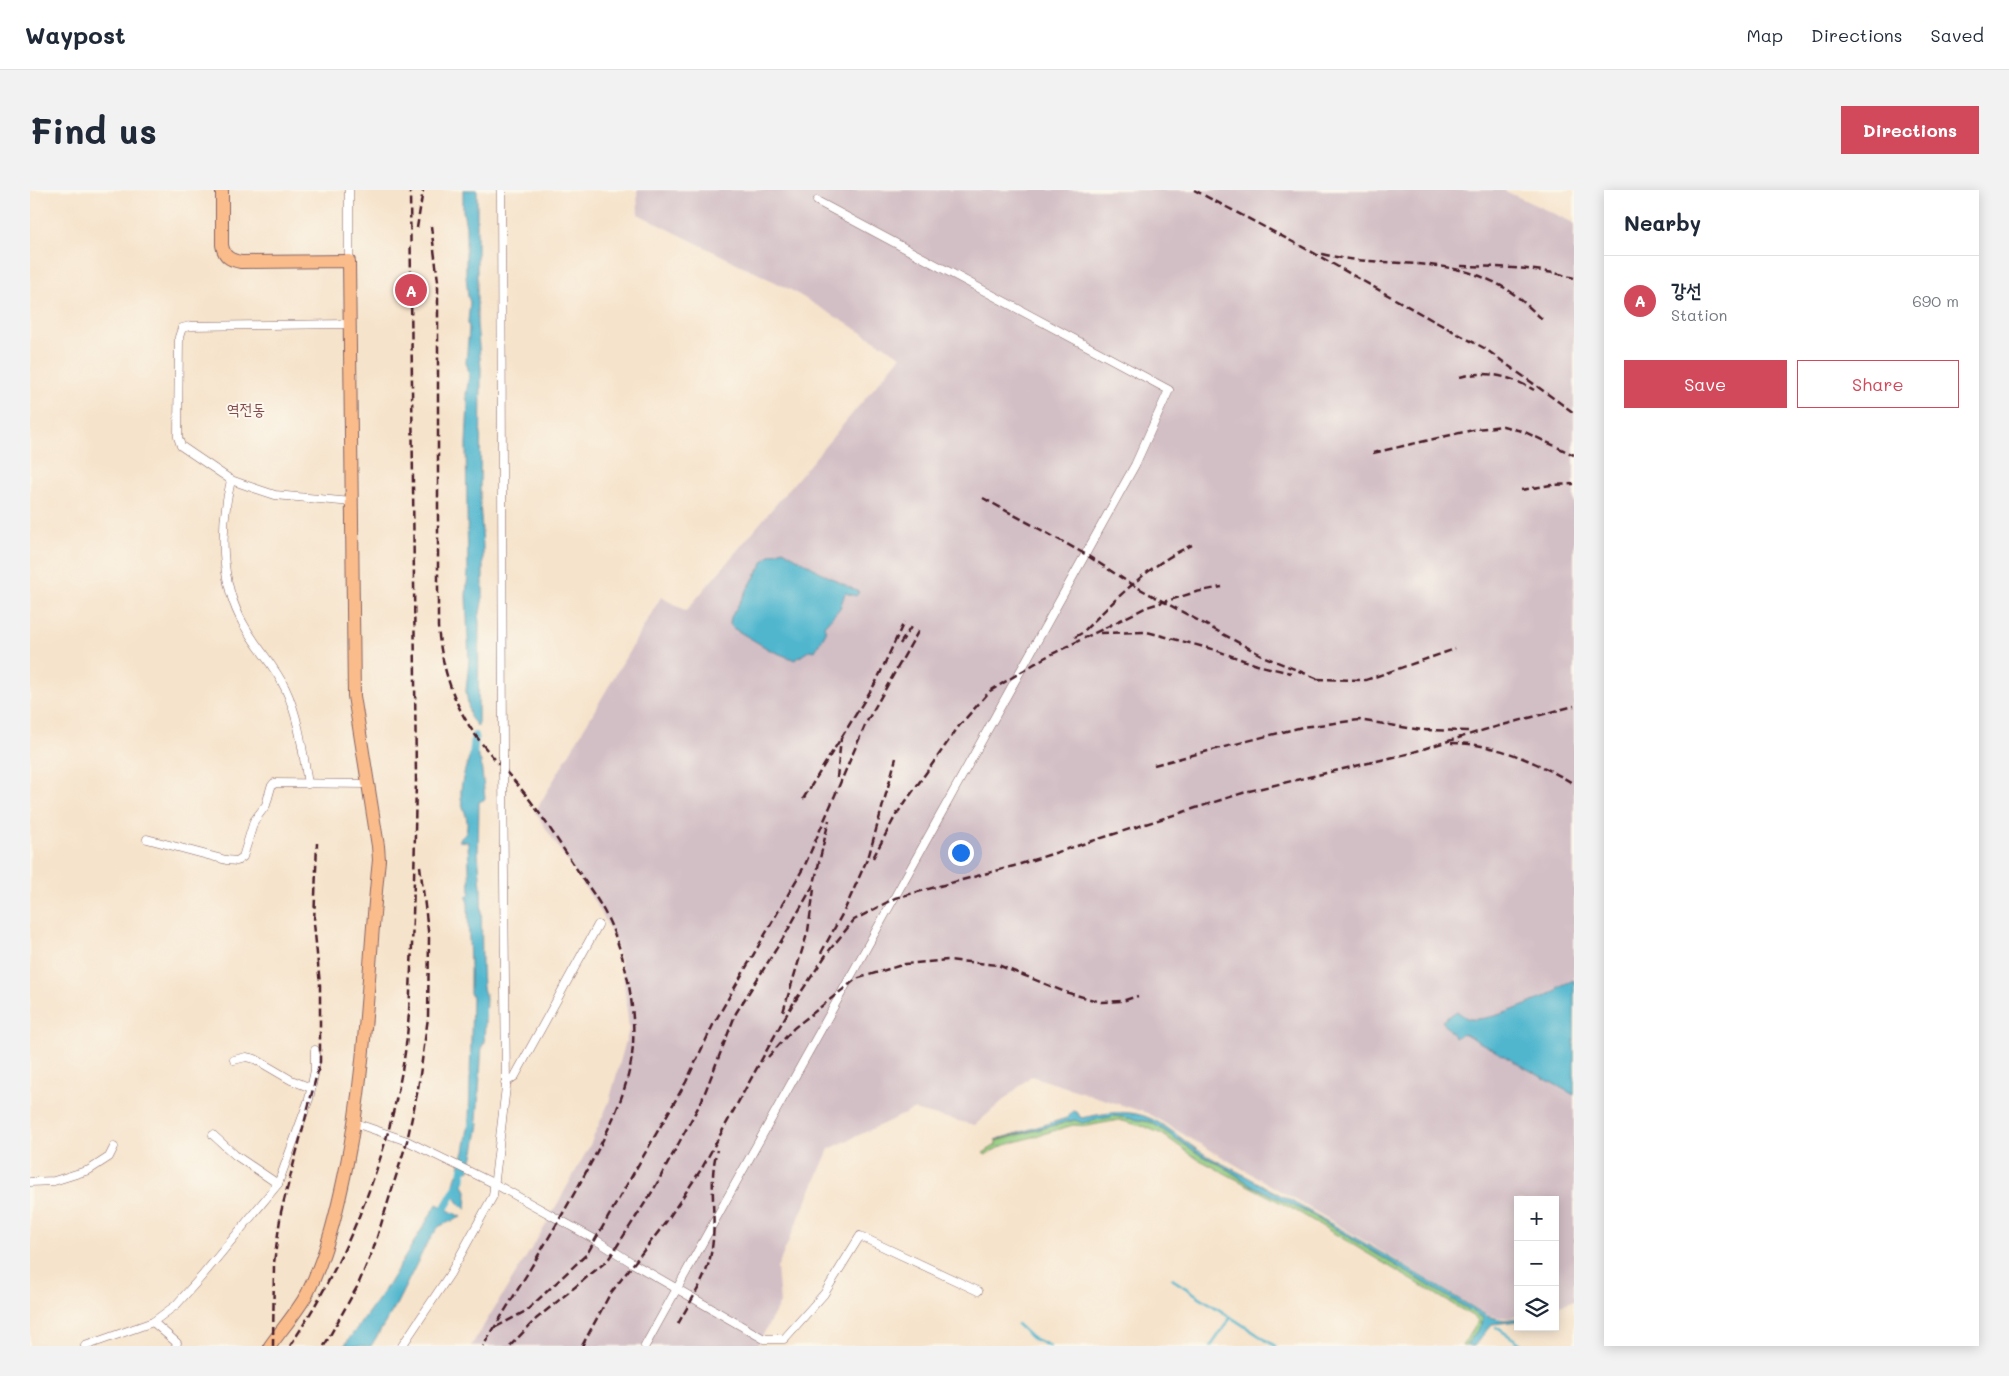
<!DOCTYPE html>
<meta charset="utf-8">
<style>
body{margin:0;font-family:Mali,"Poor Story",sans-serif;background:#f2f2f3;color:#1f2937}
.controls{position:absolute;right:15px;bottom:15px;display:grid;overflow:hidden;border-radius:0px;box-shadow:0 2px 12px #0003}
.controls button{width:45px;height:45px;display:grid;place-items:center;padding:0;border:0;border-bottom:1px solid #e0e1e3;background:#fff;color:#1f2937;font:25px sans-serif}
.you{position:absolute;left:930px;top:662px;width:18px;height:18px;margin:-12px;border:4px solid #fff;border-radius:50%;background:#1a73e8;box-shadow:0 0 0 8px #1a73e833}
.badge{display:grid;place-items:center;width:32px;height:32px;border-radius:50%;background:#d1495b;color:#fff;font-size:16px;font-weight:700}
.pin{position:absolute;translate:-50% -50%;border:2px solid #fff;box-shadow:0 1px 5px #0006}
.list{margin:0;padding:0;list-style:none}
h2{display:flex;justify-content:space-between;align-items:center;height:65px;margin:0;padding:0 20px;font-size:21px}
h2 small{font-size:16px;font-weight:400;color:#747a83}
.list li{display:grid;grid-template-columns:32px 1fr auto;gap:15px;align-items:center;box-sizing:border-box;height:90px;padding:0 20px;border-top:1px solid #e0e1e3}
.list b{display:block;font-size:19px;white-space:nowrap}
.list p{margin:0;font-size:16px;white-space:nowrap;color:#747a83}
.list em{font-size:16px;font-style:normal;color:#747a83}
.actions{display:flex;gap:10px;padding:15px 20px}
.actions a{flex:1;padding:11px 0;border:1px solid #d1495b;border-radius:0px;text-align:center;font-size:18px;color:#d1495b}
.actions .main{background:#d1495b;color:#fff}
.icon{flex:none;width:28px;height:28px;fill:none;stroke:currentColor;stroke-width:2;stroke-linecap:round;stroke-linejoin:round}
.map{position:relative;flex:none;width:1544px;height:1156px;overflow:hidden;border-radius:0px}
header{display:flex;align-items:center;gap:30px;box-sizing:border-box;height:70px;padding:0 25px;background:#fff;border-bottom:1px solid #e0e1e3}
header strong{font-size:24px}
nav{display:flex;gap:28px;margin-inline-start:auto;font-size:18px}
.intro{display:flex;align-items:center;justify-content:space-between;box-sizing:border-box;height:120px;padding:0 30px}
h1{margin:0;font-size:35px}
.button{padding:12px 22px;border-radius:0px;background:#d1495b;color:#fff;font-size:18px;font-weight:700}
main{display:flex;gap:30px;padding:0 30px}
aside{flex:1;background:#fff;border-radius:0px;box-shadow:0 2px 12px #0003}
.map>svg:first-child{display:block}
.industrial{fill:#d2bec5}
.green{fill:#92cc7f;stroke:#6e7655}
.water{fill:#4fb6ce;stroke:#4c6a7c}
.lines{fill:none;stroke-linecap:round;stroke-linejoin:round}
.stream{stroke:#4fb6ce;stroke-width:2.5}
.canal{stroke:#4fb6ce;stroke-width:8}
.street-casing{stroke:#866463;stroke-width:9}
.primary-casing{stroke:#866463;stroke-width:14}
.street{stroke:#fff;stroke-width:8}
.primary{stroke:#fabc8b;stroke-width:12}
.rail{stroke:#4a1f2b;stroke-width:2.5;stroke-dasharray:8 4;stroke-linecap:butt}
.street-bridge-casing{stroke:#866463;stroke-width:9;stroke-linecap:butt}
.street-bridge{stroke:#fff;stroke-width:8}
.labels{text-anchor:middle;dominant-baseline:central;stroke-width:4;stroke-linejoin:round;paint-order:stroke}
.quarter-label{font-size:16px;fill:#83494d;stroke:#fbf7ec}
</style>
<header>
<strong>Waypost</strong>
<nav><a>Map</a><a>Directions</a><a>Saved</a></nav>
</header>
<div class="intro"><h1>Find us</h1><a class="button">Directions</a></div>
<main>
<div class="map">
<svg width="1544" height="1156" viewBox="0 0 1544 1156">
<rect width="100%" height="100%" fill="#fbf7ec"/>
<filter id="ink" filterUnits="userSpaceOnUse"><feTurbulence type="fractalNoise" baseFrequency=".02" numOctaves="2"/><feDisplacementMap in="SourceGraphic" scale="10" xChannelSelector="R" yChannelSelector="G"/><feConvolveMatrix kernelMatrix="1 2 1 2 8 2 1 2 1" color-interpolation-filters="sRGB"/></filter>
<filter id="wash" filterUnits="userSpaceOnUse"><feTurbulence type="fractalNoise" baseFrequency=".0096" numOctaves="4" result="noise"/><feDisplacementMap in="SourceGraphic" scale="20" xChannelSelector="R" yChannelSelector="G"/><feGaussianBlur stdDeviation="1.12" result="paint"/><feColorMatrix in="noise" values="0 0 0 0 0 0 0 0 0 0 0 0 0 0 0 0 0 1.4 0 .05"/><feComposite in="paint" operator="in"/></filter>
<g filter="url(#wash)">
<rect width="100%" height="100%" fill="#f6e3cb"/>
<polygon class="industrial" points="607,0 1473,0 1544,33 1544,1111 1525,1116 1525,1010 1488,1010 1488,1125 1479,1128 1459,1126 1295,1027 1117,923 1001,886 945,935 883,920 799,959 747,1078 750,1113 727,1156 441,1156 514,1038 559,957 579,912 599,840 593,782 583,747 570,720 505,622 631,407 656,421 871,166 761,100 608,24"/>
<polygon class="green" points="1085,926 1121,932 1169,964 1191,975 1221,995 1282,1025 1453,1128 1452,1134 1436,1156 1432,1156 1449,1131 1444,1127 1270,1023 1166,968 1132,944 1115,937 1089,930 1057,936 1043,935 972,956 955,965 953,963 966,955 966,951 1045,930"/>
<g class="water">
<polygon points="433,0 447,0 447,134 451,179 450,312 453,356 453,406 449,428 448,537 440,527 436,501 439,470 436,406 438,383 436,254 438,214 436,205 439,188 438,178 436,173 439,139 438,132 440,112 438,107 436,85 436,37 433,21"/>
<polygon points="753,360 799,387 829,402 826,406 815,403 810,418 794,436 796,442 785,461 780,460 765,470 740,460 703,438 700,434 701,427 734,371 740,365"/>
<path d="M 443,556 L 451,572 L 455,609 L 449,612 L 448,663 L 451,697 L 452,776 L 453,798 L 456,808 L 454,854 L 452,855 L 447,930 L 449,934 L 444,962 L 439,981 L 429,976 L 434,962 L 439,932 L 442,807 L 440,803 C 441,773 438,743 438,713 L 437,710 L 437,706 L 440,703 L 438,654 L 438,652 L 429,651 C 431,646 434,647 436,642 C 440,627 432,620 431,607 C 430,590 438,571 443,556 Z"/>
<path d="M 1544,790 L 1544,905 L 1433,843 L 1425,848 L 1412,831 L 1427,821 C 1431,824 1435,828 1440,829 C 1464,831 1505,811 1527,801 L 1528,797 Z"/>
<path d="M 1044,921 L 1047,922 L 1051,928 C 1072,924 1093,919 1114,926 C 1138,934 1154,953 1176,965 C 1272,1015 1366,1071 1459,1127 L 1475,1130 L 1488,1128 L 1488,1131 L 1462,1134 L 1444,1156 L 1436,1156 L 1452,1134 L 1453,1128 L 1282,1025 L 1221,995 L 1191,975 L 1169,964 L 1121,932 L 1085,926 L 1052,933 L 1045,930 L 965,950 L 1037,928 L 1040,923 Z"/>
<path d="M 427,984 L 435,989 L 433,995 L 437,1003 L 436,1019 C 423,1011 421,998 427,984 Z"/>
<polygon points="407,1014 431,1027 410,1036 407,1039 396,1055 366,1115 341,1156 314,1156 358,1095"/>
</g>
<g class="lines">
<g class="stream">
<polyline points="1142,1089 1245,1156"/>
<polyline points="987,1134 1002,1148 1020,1156"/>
<polyline points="1466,1137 1494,1156"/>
<polyline points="1181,1156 1201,1127"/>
</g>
<g class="canal">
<polyline points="443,566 445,546"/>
<polyline points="410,1026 431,990 434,974"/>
</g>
</g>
</g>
<g filter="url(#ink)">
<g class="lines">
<g class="street-casing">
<g id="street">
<polyline points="471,0 473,566"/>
<polyline points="319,71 319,0"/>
<polyline points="319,134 160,136 152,138 149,147 148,247 151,256 201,290 218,296 245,305 322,312"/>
<path d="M 201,290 C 190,336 189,392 214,435 C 226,457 244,475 255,498 C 269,527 273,563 278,594"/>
<polyline points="117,649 196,670 207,671 213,667 224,631 236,615 241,597 244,593 338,594"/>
<polyline points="204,870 216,867 225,869 261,890 281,898"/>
<polyline points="475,893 485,886 568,735"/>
<polyline points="325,933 377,951 465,994 566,1050 604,1074 734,1149 754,1149 794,1104 830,1046 948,1101"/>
<polyline points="183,945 205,965 248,994"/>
<polyline points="0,992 24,991 59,980 79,967 84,957"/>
<polyline points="123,1132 147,1153 146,1156"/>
<polyline points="55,1156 123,1132 146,1115 172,1086 248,994 279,909 285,880 285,860"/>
<polyline points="372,1156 420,1084 463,1006 476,897 473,581"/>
<polyline points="615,1156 1105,275 1139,200 787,11"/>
</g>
</g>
<g class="primary-casing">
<path id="primary" d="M 192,0 L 192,55 C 194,67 200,70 211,72 L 319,71 L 324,506 L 348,656 L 349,670 C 338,772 337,876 316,978 C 307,1021 297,1064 277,1104 C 267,1122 252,1139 240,1156"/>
</g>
<use href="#street" class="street"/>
<use href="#primary" class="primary"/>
<g class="rail">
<polyline points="1164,0 1280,61 1402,130 1454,158 1544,223"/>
<path d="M 401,36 L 408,91 L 408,437 C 412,479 424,517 449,550 C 466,572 486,591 502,613 C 519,636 534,660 550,684 C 558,696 567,708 574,721 C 596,763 609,825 601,872 C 593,916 570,956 549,995 C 518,1050 486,1103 453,1156"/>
<polyline points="387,38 393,0"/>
<path d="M 1292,64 C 1352,79 1417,64 1473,97 C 1487,105 1500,118 1512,129"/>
<path d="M 1431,76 C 1469,77 1507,77 1544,88"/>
<path d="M 1430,187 C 1457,180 1480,186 1504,200"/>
<polyline points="1343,263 1447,239 1473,236 1495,242 1544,265"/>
<polyline points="1491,300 1521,295 1544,294"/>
<polyline points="953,308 1055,364 1101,394 1235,467 1291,490"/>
<polyline points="1070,443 1117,442 1182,459 1227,475 1261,483"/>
<path d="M 1045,447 L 1052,443 C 1086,409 1118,375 1162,355"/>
<polyline points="870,454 881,437"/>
<polyline points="1286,489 1336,490 1425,459"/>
<path d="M 1421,553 C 1464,553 1508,572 1544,594"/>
<polyline points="1124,575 1272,537 1329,530 1391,540 1438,541"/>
<polyline points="807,588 811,548"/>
<polyline points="773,609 846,492 874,432"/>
<polyline points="843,668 866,625 896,583 929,536 960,501 1014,468 1117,417 1166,402 1192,397"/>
<polyline points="791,763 815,719 839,665 866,568"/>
<polyline points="765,811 798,762 824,730 865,708 984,676 1219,601 1377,564 1454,540 1544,516"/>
<polyline points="753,822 778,741 784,699"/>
<polyline points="738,867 764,838 826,789 875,774 918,770 968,775 1035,802 1071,812 1092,811 1108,806"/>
<path d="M 648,1134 C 659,1113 675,1091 680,1068 C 689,1032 677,995 687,960"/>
<polyline points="466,1137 496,1121 557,1064 656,892 683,835 775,675 836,533 889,440"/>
<polyline points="243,1156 244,1073 251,1022 290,872 290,795 284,733 287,653"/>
<path d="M 260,1156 C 317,1069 357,973 374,869 C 380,832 380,794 382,756 C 384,701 385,645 386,589 L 380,0"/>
<polyline points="294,1156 327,1097 343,1060 377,951 388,899 398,828 399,748 390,676"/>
<polyline points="480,1156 506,1129 578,1070 624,999 672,910 706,823 755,745 784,694 799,630"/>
<polyline points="552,1156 580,1104 636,1032 672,978 750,836 767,807"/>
</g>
<g class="street-bridge-casing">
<polyline id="street-bridge" points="473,566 473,581"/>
</g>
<use href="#street-bridge" class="street-bridge"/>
</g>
</g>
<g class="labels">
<g class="quarter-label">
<text x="216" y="218">역전동</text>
</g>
</g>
</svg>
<div class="controls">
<button>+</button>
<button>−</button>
<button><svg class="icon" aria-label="layers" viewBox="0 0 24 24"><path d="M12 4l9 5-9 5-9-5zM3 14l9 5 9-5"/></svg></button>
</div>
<div class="you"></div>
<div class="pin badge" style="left:381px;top:100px">A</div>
</div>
<aside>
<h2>Nearby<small></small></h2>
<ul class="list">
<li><span class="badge">A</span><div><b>강선</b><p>Station</p></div><em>690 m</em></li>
</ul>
<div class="actions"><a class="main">Save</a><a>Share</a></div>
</aside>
</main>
